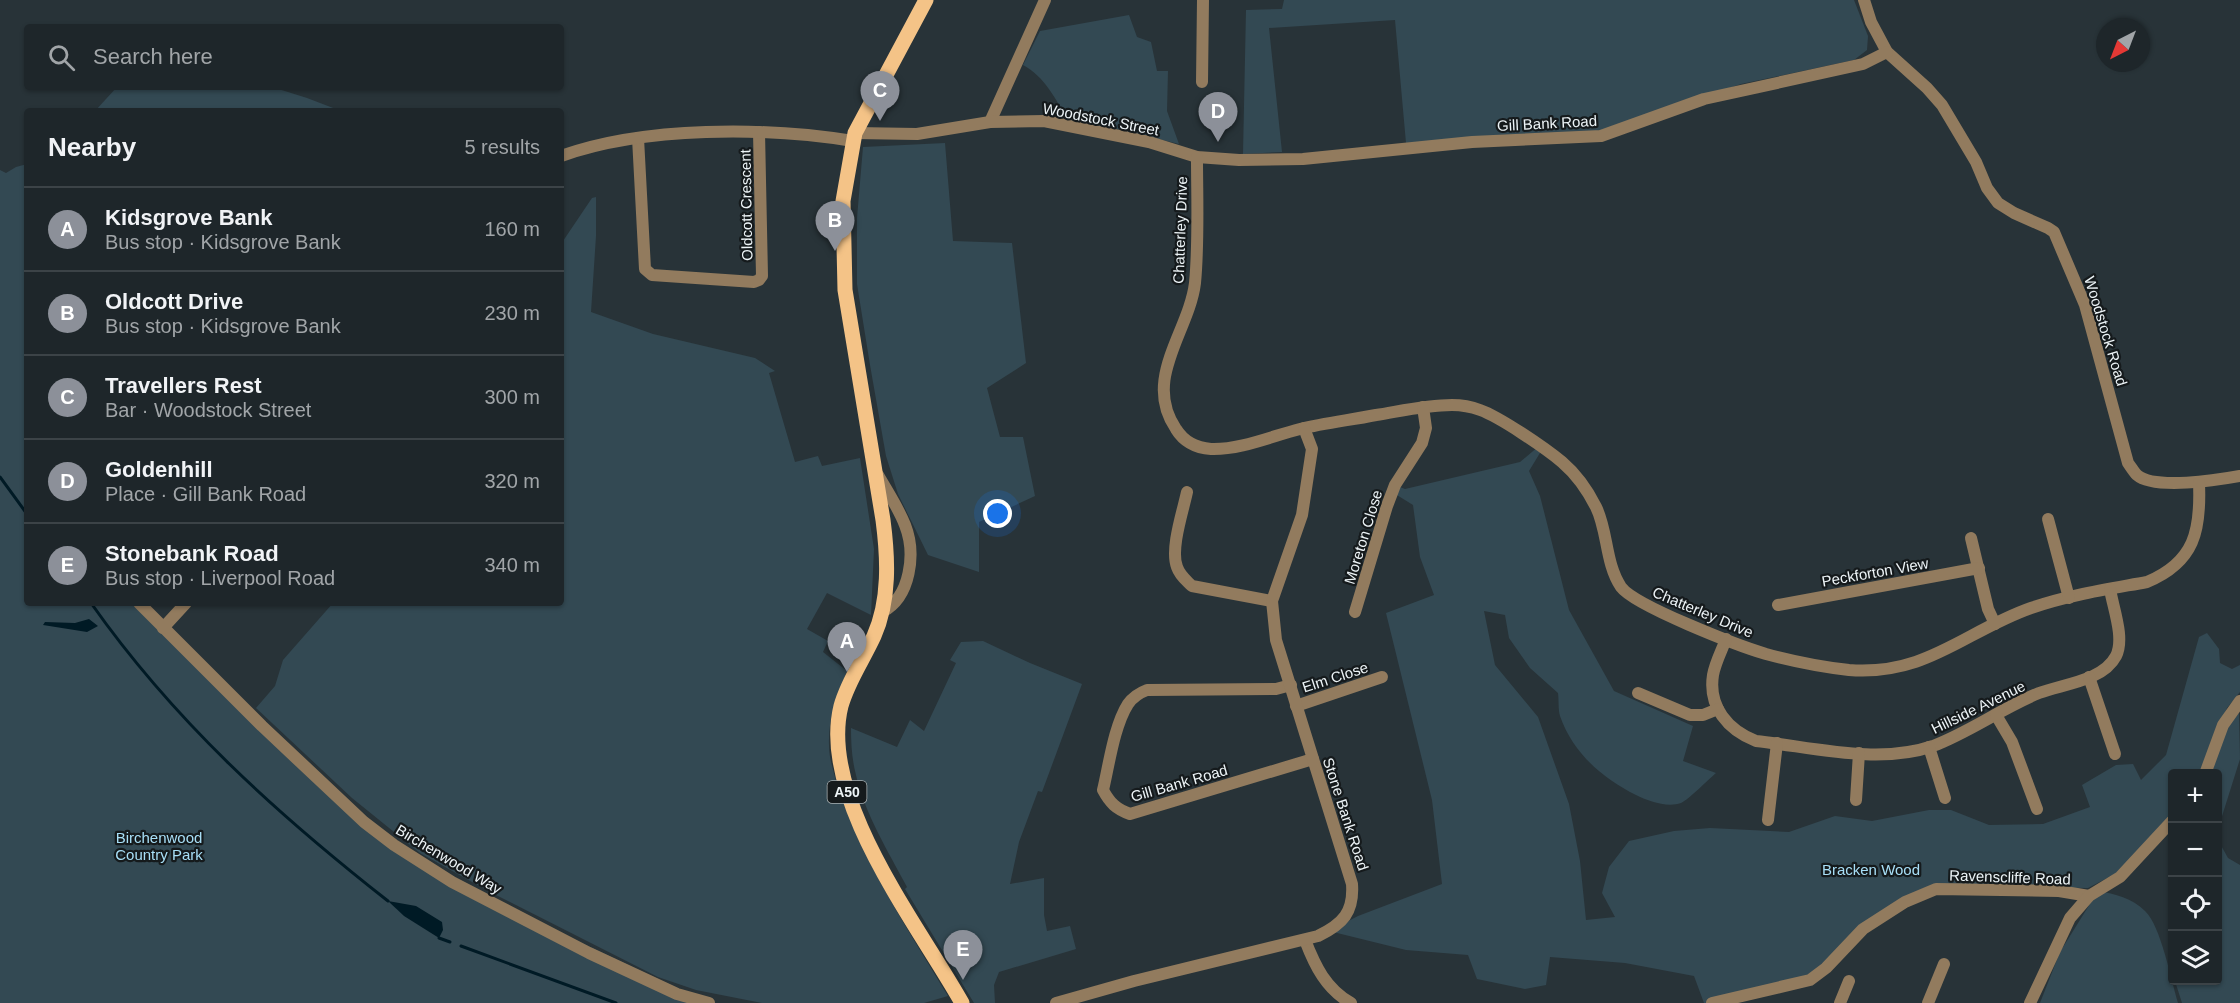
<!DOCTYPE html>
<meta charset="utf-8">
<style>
body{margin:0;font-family:Arial,sans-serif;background:#2b3236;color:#f1f3f6}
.controls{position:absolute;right:18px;bottom:18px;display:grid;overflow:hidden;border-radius:6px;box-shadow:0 2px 4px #0004}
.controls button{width:54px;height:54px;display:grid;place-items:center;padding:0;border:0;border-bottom:2px solid #3c4347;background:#1e262a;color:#f1f3f6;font:30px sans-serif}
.compass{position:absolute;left:2096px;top:18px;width:54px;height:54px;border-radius:50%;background:#1e262a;box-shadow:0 2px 4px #0004;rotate:222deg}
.you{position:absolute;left:998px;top:514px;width:21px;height:21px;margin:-15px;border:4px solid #fff;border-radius:50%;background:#1a73e8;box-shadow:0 0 0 9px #1a73e833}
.badge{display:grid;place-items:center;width:39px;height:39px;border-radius:50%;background:#8c9099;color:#fff;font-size:20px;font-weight:700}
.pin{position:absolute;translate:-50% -50px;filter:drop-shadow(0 2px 3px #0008)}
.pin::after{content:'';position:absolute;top:32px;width:21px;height:18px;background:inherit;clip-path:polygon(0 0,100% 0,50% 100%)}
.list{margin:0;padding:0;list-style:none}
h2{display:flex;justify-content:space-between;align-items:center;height:78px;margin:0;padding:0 24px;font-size:26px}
h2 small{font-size:20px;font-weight:400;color:#a1a5a8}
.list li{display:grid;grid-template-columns:39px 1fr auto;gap:18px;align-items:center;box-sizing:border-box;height:84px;padding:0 24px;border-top:2px solid #3c4347}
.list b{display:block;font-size:22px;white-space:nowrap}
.list p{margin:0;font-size:20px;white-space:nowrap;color:#a1a5a8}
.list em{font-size:20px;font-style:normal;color:#a1a5a8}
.icon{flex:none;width:33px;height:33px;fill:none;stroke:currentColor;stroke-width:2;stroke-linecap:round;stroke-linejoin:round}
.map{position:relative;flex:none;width:2240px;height:1003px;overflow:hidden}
.search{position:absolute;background:#1e262a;box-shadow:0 2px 4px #0004;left:24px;top:24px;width:540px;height:66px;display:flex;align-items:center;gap:15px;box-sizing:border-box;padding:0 21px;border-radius:6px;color:#a1a5a8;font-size:22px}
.panel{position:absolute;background:#1e262a;box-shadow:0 2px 4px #0004;left:24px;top:108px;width:540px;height:498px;border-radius:6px}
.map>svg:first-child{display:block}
.green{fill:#334953}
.water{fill:#001a25}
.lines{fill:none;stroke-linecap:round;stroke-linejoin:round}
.stream{stroke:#001a25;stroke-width:3}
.minor{stroke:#927b5e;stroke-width:12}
.major{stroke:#f4c387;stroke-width:15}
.labels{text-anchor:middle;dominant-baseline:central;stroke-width:4.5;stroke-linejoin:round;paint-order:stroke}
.shield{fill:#151a1c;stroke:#acb3b5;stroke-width:1.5}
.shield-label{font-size:14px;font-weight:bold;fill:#edf4f7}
.street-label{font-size:15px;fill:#edf4f7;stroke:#151a1c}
.park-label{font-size:15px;fill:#a8dff7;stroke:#151a1c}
</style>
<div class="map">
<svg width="2240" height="1003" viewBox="0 0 2240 1003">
<rect width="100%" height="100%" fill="#283338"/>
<g class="green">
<polygon points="1284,0 1854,0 1868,36 1867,50 1854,60 1741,84 1603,131 1406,143 1395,20 1269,28 1282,152 1243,154 1246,10 1282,9"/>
<path d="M 1129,15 L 1137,37 L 1151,42 L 1157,71 L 1168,71 L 1167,111 L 1179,144 L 1113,128 L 1067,120 C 1057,100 1044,76 1023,65 L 1040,31 Z"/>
<polygon points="117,87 272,87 307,98 341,111 95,111"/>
<polygon points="945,143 953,241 1012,243 1026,363 987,388 1000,437 1023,437 1035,496 979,522 979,572 928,555 898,494 886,456 870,365 857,284 857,218 863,147"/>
<polygon points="27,164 27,603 139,603 364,822 452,882 709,1003 0,1003 0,170 6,173 16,167"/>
<path d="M 596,197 L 596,236 L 591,312 L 653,334 L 755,358 L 775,371 L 769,373 L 795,462 L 818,456 L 822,466 L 860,458 L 874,549 L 871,615 L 827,593 L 807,629 L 828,641 L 823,652 L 847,671 C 837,696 828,718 829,745 C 829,758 833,769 836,781 C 858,854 909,931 948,996 L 924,1003 L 762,1003 L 696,990 L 658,977 L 490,892 L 420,853 L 352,798 L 256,708 L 275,686 L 283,660 L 333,603 L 561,603 L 561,244 L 592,198 Z"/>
<path d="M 1539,446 L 1543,448 L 1529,471 L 1540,496 L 1569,610 L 1614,691 L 1693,726 L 1683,761 L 1716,773 C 1709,779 1688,800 1681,803 C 1667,808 1648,801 1636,795 C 1602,778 1573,753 1560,716 C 1558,709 1559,700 1558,693 L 1530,668 L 1509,638 L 1505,615 L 1484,611 L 1495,665 L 1538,717 L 1569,804 L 1580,861 L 1586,920 L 1615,917 L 1602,893 L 1609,867 L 1629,841 L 1674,831 L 1710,828 L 1789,832 L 1835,816 L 1872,821 L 1929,810 L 1951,810 L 1989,825 L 2043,824 L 2090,807 L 2082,785 L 2116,765 L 2133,764 L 2141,780 L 2166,755 L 2199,637 L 2207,633 L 2219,649 L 2220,663 L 2232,669 L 2240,665 L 2240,692 L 2227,708 L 2200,773 L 2172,774 L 2172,815 L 2115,874 L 2088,888 L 1935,886 L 1905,902 L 1807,978 L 1712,1003 L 1704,1003 L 1694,976 L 1625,963 L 1550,957 L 1546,985 L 1525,989 L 1477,979 L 1468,955 L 1406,950 L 1329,931 L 1358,916 L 1442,884 L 1432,800 L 1386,613 L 1434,595 L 1420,557 L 1413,505 L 1392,492 L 1395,485 L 1405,489 L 1520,462 Z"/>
<path d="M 983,641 L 1030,663 L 1082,684 L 1042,792 L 1038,791 L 1019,842 L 1010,884 L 1044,878 L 1044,915 L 1047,931 L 1070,926 L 1076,949 L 999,972 L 994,985 L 995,1003 L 974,1003 L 905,889 L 907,887 C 889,853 864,812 856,775 C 852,760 851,744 851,728 L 897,747 L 910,720 L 924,731 L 956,663 L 950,660 L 961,642 Z"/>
<polygon points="2239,713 2240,759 2218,829 2218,774 2208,774 2227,727"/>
<polygon points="2218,840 2228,858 2240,865 2240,1003 2182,1003 2175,981 2218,980"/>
<path d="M 2098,891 C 2115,894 2132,898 2145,911 C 2161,926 2171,980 2178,1003 L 2040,1003 L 2060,952 Z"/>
</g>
<g class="water">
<polygon points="89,619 98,626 87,632 43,625 45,622 75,623"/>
<polygon points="388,901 416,906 442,922 443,930 439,938 404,916"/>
</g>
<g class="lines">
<g class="stream">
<polyline points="0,477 27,514"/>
<path d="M 91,603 C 174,721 276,813 388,901"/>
<polyline points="439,938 450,942"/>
<polyline points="461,946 616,1003"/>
</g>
<g class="minor">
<path d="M 1864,0 L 1871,22 L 1887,52 L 1927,88 L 1942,105 L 1976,162 L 1987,188 L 1998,203 L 2014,213 L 2048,228 L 2054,232 L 2085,305 L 2128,463 C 2131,467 2134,472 2137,475 C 2154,490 2218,480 2240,476"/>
<polyline points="1202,82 1203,0"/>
<polyline points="990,122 1045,0"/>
<polyline points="855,133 917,134 990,122 1044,121 1149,142 1197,157 1239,160 1303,159 1472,142 1601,136 1704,99 1863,64 1887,52"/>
<polyline points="638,138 645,269 652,275 754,282 759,280 762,276 759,132"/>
<path d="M 561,156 C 645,126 766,127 853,141"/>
<path d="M 1197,157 C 1197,198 1199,241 1195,283 C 1189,332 1142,379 1176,429 C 1184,442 1197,448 1211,449 C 1240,450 1272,436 1300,429 C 1325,423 1351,420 1376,415 C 1401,411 1426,405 1452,405 C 1460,405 1472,407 1480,410 C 1500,417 1545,448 1562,462 C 1576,474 1588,491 1596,507 C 1608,531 1605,563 1621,587 C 1635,606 1739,646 1766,654 C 1792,661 1822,667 1849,670 C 1927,676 1965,631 2031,608 C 2068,595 2109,589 2147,582 C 2195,562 2201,530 2199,483"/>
<path d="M 878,475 C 887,491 898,507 905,525 C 916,553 911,597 882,612"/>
<path d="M 1187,492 C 1183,511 1170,549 1177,567 C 1180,576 1186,580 1192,586 L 1272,601"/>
<polyline points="2048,519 2069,598"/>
<polyline points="1971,538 1988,609 1995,624"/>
<polyline points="139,603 262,726 364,822 394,845 452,882 589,953 677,994 709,1003"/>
<polyline points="1778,605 1979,568"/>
<polyline points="1355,612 1387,506 1395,485 1422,443 1426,428 1423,407"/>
<polyline points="163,628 186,603"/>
<path d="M 1726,639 C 1722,650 1715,663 1713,675 C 1708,707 1728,730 1756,741 C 1812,747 1878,765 1933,746 C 1970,732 2002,708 2039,693 C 2063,684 2103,681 2116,656 C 2125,638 2113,608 2110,589"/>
<polyline points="2089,677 2115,754"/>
<path d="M 1291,685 L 1276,689 L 1147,690 C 1139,693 1133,697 1128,704 C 1114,726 1109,765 1103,790 C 1110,803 1116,809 1130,814 L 1313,759"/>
<polyline points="1638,693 1690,715 1703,715 1718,709"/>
<polyline points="1296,706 1382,677"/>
<polyline points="1996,715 2012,742 2037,809"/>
<polyline points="1929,747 1945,798"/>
<polyline points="2205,774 2223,725 2240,701"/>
<polyline points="1856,800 1859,753"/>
<polyline points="1768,820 1777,743"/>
<path d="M 1305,940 C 1315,966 1326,989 1351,1003"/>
<path d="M 1056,1003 L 1134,981 L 1318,936 C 1343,924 1354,912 1352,884 L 1276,640 L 1272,601 L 1302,515 L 1312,449 L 1304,428"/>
<polyline points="1712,1003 1810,980 1826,968 1863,929 1905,902 1936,889 2059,891 2089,896"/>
<polyline points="1840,1003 1849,981"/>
<polyline points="1928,1003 1944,964"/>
<polyline points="2030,1003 2070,918 2089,896 2120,877 2172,821"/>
</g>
<path class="major" d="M 926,0 L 855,133 L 843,201 L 845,290 L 883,520 C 888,558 890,600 874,636 C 863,660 848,681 841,706 C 818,798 919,926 962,1003"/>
</g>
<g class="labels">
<rect class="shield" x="827.5" y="781" width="39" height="22" rx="4.5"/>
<g class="shield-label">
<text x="847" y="792">A50</text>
</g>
<g class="street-label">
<text transform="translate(1101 119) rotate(11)">Woodstock Street</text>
<text transform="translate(1547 123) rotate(-3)">Gill Bank Road</text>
<text transform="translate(746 205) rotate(-91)">Oldcott Crescent</text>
<text transform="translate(1180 230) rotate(-88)">Chatterley Drive</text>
<text transform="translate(2106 331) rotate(73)">Woodstock Road</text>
<text transform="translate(1363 537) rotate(-73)">Moreton Close</text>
<text transform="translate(1875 572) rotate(-10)">Peckforton View</text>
<text transform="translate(1703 612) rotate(23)">Chatterley Drive</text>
<text transform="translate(1335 677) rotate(-18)">Elm Close</text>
<text transform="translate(1978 707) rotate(-26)">Hillside Avenue</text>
<text transform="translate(1179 783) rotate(-16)">Gill Bank Road</text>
<text transform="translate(1346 814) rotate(72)">Stone Bank Road</text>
<text transform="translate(449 859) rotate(31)">Birchenwood Way</text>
<text transform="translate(2010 877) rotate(2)">Ravenscliffe Road</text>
</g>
<g class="park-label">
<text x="159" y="837">Birchenwood<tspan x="159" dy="17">Country Park</tspan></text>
<text x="1871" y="869">Bracken Wood</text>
</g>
</g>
</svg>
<div class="controls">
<button>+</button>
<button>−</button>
<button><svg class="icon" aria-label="locate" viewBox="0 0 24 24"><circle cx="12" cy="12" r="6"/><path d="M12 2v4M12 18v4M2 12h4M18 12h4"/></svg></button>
<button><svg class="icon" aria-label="layers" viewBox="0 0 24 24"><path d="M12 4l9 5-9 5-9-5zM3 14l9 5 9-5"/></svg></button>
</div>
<svg class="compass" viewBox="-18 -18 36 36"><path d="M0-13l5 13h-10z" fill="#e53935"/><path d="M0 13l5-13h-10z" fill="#a1a5a8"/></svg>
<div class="you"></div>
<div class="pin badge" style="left:847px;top:672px">A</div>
<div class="pin badge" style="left:835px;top:251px">B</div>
<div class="pin badge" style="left:880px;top:121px">C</div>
<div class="pin badge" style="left:1218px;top:142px">D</div>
<div class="pin badge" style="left:963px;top:980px">E</div>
<div class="search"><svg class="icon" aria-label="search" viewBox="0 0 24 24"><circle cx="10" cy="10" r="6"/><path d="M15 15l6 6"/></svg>Search here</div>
<section class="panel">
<h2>Nearby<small>5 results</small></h2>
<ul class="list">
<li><span class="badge">A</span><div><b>Kidsgrove Bank</b><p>Bus stop · Kidsgrove Bank</p></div><em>160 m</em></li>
<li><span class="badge">B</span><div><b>Oldcott Drive</b><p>Bus stop · Kidsgrove Bank</p></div><em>230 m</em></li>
<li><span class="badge">C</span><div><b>Travellers Rest</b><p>Bar · Woodstock Street</p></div><em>300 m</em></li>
<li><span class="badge">D</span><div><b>Goldenhill</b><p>Place · Gill Bank Road</p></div><em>320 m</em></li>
<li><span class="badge">E</span><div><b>Stonebank Road</b><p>Bus stop · Liverpool Road</p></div><em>340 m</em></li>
</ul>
</section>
</div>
